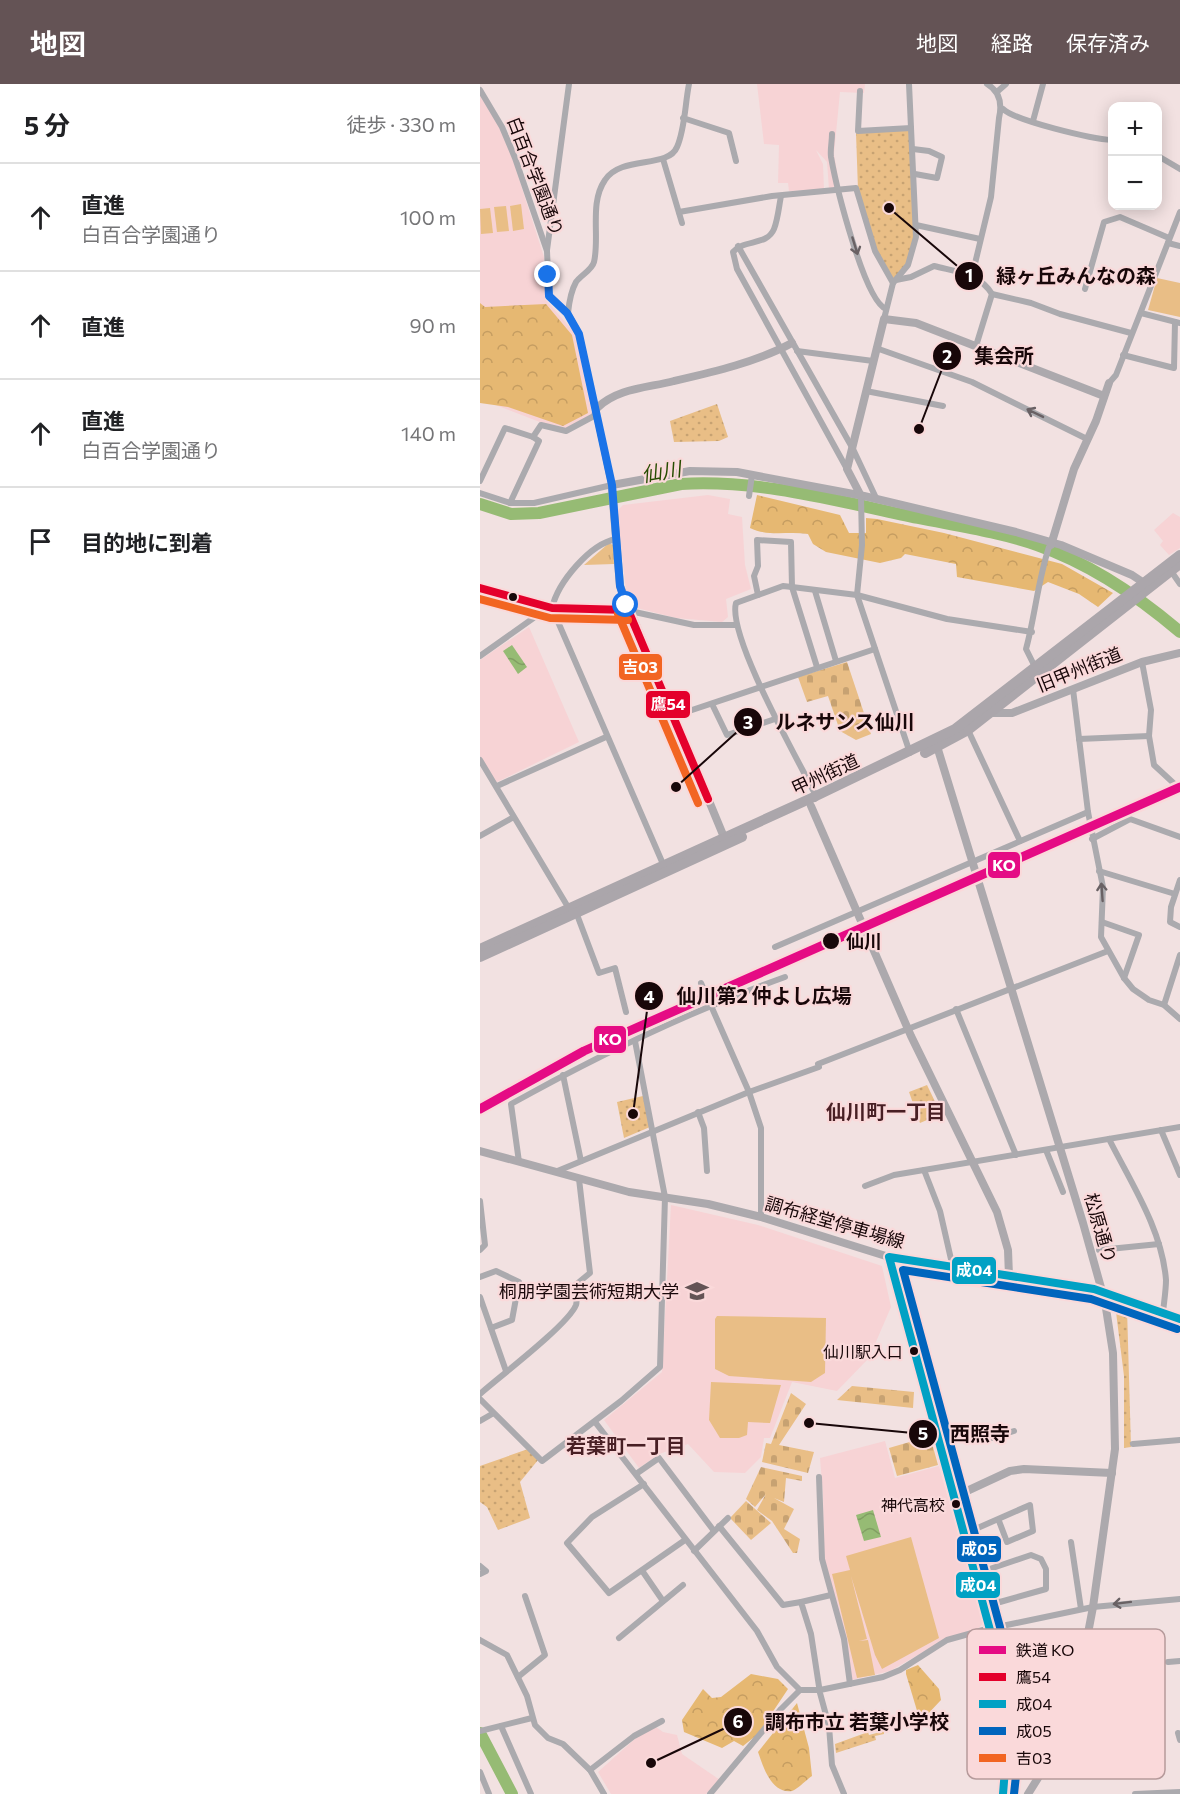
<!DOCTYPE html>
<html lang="ja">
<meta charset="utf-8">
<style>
body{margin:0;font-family:Commissioner,"Noto Sans JP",sans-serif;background:#f6f6f6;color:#202124}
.controls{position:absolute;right:18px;top:18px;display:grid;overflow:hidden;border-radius:12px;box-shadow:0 3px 15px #0003}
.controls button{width:54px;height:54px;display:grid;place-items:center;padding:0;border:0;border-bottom:2px solid #e0e0e0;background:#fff;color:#202124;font:30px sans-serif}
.stop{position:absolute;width:18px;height:18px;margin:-14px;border:4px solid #1a73e8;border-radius:50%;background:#fff}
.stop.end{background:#1a73e8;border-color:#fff;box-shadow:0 2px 6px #0008}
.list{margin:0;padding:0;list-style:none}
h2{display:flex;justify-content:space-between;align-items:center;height:78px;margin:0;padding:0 24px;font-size:26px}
h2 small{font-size:20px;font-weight:400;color:#757577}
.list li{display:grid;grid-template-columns:39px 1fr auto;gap:18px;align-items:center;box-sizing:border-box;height:108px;padding:0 24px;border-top:2px solid #e0e0e0}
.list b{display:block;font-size:22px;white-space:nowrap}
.list p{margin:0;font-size:20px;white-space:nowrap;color:#757577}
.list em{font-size:20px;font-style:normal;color:#757577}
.icon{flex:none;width:33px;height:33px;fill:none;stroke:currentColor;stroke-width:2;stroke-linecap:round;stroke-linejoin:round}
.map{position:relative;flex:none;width:700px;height:1710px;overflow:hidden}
header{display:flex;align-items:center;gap:36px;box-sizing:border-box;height:84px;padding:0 30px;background:#645355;color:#fff}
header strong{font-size:28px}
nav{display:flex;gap:33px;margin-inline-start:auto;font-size:21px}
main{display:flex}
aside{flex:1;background:#fff}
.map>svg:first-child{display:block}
.built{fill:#f7d3d5}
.grass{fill:url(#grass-tufts)}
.forest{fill:url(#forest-crowns)}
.cemetery{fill:url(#cemetery-stones)}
.park{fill:url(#park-dots)}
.pitch{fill:#e9be86}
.water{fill:url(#water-waves)}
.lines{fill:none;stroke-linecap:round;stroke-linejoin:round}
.river{stroke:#96bb74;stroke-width:12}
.street{stroke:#abaaae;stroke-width:6}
.secondary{stroke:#aca9ad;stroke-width:8}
.highway{stroke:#aba6ab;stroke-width:10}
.bus-1-casing{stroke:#fad9da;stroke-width:12}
.bus-2-casing{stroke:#fad9da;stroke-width:12}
.bus-3-casing{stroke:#fad9da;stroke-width:12}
.bus-4-casing{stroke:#fad9da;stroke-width:12}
.bus-1{stroke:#e4002b;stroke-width:8}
.bus-2{stroke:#01a1c4;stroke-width:8}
.bus-3{stroke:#0065bd;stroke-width:8}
.bus-4{stroke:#f26522;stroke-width:8}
.rail-1-casing{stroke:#fad9da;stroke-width:14}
.rail-1{stroke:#e50b84;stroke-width:9}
.oneway{stroke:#696164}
.route{stroke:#1a73e8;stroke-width:8}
.bus-dot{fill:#180709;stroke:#fad9da;stroke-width:2}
.labels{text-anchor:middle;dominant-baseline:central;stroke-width:4.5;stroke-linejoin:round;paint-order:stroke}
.bus-label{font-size:16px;fill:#180709;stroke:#fad9da;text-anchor:end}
.street-label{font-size:18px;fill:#180709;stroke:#fad9da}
.stop-label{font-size:18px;font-weight:bold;fill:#180709;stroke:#fad9da;text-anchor:start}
.poi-label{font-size:18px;fill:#180709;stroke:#fad9da;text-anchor:end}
.water-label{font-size:20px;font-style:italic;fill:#264c01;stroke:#fad9da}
.neighbourhood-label{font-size:20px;font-weight:bold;fill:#481f24;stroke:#fad9da}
.key{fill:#fad9da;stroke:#b69a9b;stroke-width:1.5}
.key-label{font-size:16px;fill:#180709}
.leader{fill:none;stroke:#180709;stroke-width:2}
.callout-dot{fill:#180709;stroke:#fad9da;stroke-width:2}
.mark-label{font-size:18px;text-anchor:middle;font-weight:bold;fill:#fff}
.callout-label{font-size:20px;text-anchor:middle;font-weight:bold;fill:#180709;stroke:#fad9da;stroke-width:4.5;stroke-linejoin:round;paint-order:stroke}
.line-badge{stroke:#fad9da;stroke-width:2}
.badge-label{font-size:16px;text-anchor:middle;font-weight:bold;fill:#fff}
</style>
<header>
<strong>地図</strong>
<nav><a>地図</a><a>経路</a><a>保存済み</a></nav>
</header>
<main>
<aside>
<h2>5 分<small>徒歩 · 330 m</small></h2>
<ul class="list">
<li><svg class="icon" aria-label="ahead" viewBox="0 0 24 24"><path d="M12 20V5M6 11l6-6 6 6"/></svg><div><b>直進</b><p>白百合学園通り</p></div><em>100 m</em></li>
<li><svg class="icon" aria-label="ahead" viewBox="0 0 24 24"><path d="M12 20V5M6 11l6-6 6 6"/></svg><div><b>直進</b></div><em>90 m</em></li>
<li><svg class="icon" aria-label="ahead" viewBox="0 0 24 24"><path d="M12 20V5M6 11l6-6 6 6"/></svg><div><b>直進</b><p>白百合学園通り</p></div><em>140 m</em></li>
<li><svg class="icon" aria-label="arrive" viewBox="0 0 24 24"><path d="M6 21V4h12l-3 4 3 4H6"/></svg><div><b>目的地に到着</b></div></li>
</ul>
</aside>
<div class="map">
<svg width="700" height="1710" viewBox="0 0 700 1710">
<defs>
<pattern id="grass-tufts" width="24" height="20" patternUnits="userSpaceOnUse" patternTransform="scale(1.5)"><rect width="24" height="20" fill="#e9be86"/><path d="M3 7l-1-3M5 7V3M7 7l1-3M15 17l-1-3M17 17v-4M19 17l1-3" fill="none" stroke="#c7a272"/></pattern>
<pattern id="forest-crowns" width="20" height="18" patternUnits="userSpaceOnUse" patternTransform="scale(1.5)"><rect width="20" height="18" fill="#e6b872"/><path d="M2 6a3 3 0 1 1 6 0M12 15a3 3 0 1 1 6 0" fill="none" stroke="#c59d61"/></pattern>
<pattern id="cemetery-stones" width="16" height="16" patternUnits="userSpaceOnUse" patternTransform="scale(1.5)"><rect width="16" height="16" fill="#e9be86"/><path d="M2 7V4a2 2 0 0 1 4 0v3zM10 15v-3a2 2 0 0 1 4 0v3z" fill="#c7a272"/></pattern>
<pattern id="park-dots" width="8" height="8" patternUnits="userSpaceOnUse" patternTransform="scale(1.5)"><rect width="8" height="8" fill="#e9be86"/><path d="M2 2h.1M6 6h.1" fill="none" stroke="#c7a272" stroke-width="1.8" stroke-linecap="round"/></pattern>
<pattern id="water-waves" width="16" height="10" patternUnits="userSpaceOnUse" patternTransform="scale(1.5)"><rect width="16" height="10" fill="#96bb74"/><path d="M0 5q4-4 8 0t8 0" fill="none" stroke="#819f63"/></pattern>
</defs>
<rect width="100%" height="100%" fill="#f2e1e1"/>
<g class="built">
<polygon points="277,0 385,0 384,9 360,8 354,70 360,104 349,105 347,78 336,66 343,80 344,106 309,107 308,99 298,99 299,61 284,60"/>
<polygon points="0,10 19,43 32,73 64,173 65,215 95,249 112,330 86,345 78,345 0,315"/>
<polygon points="228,411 250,415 248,430 262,433 265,481 271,505 246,515 248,533 242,538 196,534 157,524 146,507 137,427 143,421"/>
<polygon points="693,429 700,433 700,464 689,471 680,461 683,457 674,446"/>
<polygon points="49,543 99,658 15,699 0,672 0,576"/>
<polygon points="191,1121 278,1141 402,1182 411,1223 389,1274 357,1307 312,1298 290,1354 284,1354 281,1373 265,1389 234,1388 208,1360 179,1370 159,1384 124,1336 182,1288"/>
<polygon points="405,1357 415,1394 459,1382 503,1539 499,1544 466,1555 410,1587 372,1596 344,1476 343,1410 340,1374"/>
<polygon points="176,1643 183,1648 197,1651 202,1670 240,1696 226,1710 131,1710 118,1688 156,1654"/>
</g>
<polygon class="grass" points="129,459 133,461 134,480 104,481"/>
<g class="forest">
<polygon points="0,219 5,223 66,220 92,251 108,329 83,342 28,323 0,319"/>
<path d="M 277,411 L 360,431 L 369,449 L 386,449 L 386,434 L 397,435 L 464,449 L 582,480 L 633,509 L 618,523 L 599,510 L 568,498 L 554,507 L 477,493 L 476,480 L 425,470 L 421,474 L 400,479 L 346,468 L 333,460 L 328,450 C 308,447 288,453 270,444 Z"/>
<polygon points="438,1581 459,1605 461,1616 446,1632 438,1630 426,1590 426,1586"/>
<polygon points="271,1590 298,1595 308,1605 278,1650 263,1662 254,1657 242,1664 204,1648 202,1636 223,1605 232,1614 241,1613"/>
<path d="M 317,1619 L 329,1664 L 332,1692 C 326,1696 319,1704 312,1707 C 291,1710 283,1682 278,1668 Z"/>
</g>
<g class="cemetery">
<polygon points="367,578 391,650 376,656 360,647 348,612 327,618 318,593"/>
<polygon points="372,1302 434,1308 433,1324 357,1316"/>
<polygon points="311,1309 326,1320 299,1361 334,1368 328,1389 282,1378 286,1359 291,1360"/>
<polygon points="450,1352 458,1381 417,1392 409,1364"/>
<polygon points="281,1383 322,1392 322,1397 306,1394 304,1418 294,1414 314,1425 304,1445 320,1455 317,1469 313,1469 292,1437 277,1426 286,1410 275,1423 266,1415"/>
<polygon points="266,1417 291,1439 271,1456 250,1434"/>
</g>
<g class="park">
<polygon points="431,44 436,141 430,175 413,199 398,174 378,106 376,49"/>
<polygon points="237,320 248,353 239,357 194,358 190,337"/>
<polygon points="447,1001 461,1030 440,1039 429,1008"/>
<polygon points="163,1012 170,1043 144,1054 137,1018"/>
<polygon points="637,1219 647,1224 651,1363 644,1364 644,1292 635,1220"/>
<polygon points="48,1365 58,1376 40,1398 50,1434 18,1446 7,1423 0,1418 0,1382"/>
<polygon points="404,1647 404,1650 395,1652 396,1656 356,1669 355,1660 388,1648 389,1651"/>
</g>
<g class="pitch">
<polygon points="41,120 44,145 33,147 30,122"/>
<polygon points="26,122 29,147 17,148 14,123"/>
<polygon points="10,124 13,149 1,150 0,125"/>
<polygon points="677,194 700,199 700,233 668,226"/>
<polygon points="237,1232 346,1234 345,1289 331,1298 249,1292 235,1285 235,1235"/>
<polygon points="231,1298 301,1301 290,1339 268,1338 267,1351 259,1354 240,1354 229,1336"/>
<polygon points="431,1453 459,1554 402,1585 395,1571 371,1492 387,1555 379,1557 388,1556 395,1591 377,1594 352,1490 370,1486 366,1472"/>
</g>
<g class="water">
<polygon points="32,561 47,583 38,590 23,567"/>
<polygon points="393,1426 401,1453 384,1457 376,1431"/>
</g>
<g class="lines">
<g class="river">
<path d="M 0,420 L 31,430 L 59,429 L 201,400 C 280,395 361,418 438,434 C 478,442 519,448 557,461 C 611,480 658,512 700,548"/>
<polyline points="0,1649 32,1710"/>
</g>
<g class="street">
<polyline points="0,6 22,43 35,74 67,167 69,212 88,229 99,250 132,405"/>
<polyline points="380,7 378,47 431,44"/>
<polyline points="518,7 526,0"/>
<path d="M 523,25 C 536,37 612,55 632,56"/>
<polyline points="203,34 249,49 256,77"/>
<polyline points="553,37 563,0"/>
<path d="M 352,50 C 352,58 350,66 351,73 C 356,101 384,216 406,225"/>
<polyline points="433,65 449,67 462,73 457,94 435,90"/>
<polyline points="678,72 700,85"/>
<polyline points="183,75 202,139"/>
<path d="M 301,112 C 299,122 298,135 294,145 C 287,162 264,155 253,168 L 257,185 L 367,385"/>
<polyline points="199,128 292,112 376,104 395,167 413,199"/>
<polyline points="436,141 500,155"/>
<polyline points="688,159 700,162"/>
<polyline points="258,162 373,365 397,416"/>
<polyline points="67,166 89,0"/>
<path d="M 492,192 L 511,113 L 519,34 C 522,21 521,8 507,0"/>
<path d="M 416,196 L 431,193 L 454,182 C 477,188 499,189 512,210 L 551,219 L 580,230 L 651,249"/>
<polyline points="605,205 624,138 640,133 689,154"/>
<path d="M 88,229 C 89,219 91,207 96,198 C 101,191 112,186 114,178 C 120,153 109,119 125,96 C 141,71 188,85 197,63 C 205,45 205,20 209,0"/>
<polyline points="661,229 700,239"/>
<polyline points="404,235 413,199 428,181 436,153 429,0"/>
<polyline points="496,262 512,210"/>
<polyline points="396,264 492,298 607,355"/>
<polyline points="317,267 393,277"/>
<polyline points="643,271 694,284 695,238"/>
<polyline points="629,299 636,291 700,128"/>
<polyline points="386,307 463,322"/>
<polyline points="0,397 25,344 53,353 61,341 86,347 114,332 116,324"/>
<polyline points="0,409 30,419 54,419 132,401"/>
<polyline points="269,412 272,391"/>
<polyline points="381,412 382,461 377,511 430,669"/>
<polyline points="30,419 59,357 53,353"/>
<path d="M 136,455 C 110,460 78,498 72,524 L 183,780"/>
<polyline points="691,487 700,500"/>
<polyline points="335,507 356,577"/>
<polyline points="278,511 274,492 278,482 277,456 311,458 312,503 337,583"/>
<polyline points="150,527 214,541 256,541"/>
<polyline points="0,572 69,523"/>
<polyline points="662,578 671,626 669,652 674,681 700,705"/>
<path d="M 555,583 L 546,565 C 555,532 558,496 569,463"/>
<polyline points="593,605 608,728 623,803 621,853 644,894 653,905 669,916 684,921 700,935"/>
<polyline points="232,620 247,651 295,635"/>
<polyline points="194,632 395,565"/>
<polyline points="488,646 540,757"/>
<polyline points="599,655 669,652"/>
<polyline points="0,676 88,823"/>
<polyline points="17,702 126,653"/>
<path d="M 335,715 L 334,708 C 317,674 247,551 256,519 L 303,502 L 312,503 L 377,511 L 467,535 L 552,548"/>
<polyline points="0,752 32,734"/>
<polyline points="612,755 650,735 700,753"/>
<polyline points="619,787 695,810"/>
<polyline points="700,796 691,823 690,838 700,843"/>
<polyline points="96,828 119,889 135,884 146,928"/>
<polyline points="622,838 659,851 644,894"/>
<polyline points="295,863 608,728"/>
<polyline points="221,899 269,1008 281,1044 281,1133"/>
<polyline points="684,921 700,871"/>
<polyline points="476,925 536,1071"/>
<polyline points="338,980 628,867"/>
<polyline points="83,991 101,1077"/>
<polyline points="218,1028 224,1044 227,1087"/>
<polyline points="681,1046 700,1091"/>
<path d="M 629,1055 C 651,1099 682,1145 686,1196 C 686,1206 684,1218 683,1228"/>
<polyline points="566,1066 583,1108"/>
<path d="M 39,1078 L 31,1020 C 119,971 211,927 305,893"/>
<polyline points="444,1086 460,1127 473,1184"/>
<polyline points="75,1088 269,1008 339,983"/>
<polyline points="385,1102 414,1091 700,1043"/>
<polyline points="0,1117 5,1161 0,1166"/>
<polyline points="619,1166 679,1160"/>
<polyline points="0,1193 16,1187 39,1198 32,1236 11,1244"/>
<polyline points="0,1213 26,1287"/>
<path d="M 0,1310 C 19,1293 88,1241 96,1221 C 98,1215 95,1209 93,1203 L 110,1189 L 99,1095"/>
<polyline points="0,1315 62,1377 141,1317 180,1283 185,1113 155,957"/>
<polyline points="0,1337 12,1330"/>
<polyline points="115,1338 277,1547 297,1583 320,1606"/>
<polyline points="512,1354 534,1347"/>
<polyline points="653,1360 700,1356"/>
<polyline points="156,1390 179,1374 234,1447"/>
<polyline points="339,1393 342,1475 364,1555 370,1600"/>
<polyline points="164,1400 112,1433 87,1459 129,1509 205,1456"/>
<polyline points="239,1442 303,1521 321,1518"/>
<polyline points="484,1450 550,1421 553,1447 527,1458 519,1437"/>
<polyline points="591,1458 601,1525"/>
<polyline points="214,1467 248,1434"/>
<polyline points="0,1482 6,1487 0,1490"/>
<polyline points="163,1488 183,1517"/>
<polyline points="495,1490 551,1471 561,1475 566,1485 566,1505 520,1518 512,1516 503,1519"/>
<polyline points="351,1511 321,1518 331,1550 340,1609 349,1642 352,1681 364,1710"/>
<polyline points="139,1554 203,1501"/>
<polyline points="0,1556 27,1571 47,1612 55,1641 68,1654 83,1660 110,1686 124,1710"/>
<polyline points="688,1578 700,1577"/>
<polyline points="38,1593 65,1571 45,1512"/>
<polyline points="21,1642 51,1710"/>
<polyline points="0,1647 52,1634"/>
<polyline points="698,1649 700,1656"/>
<polyline points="110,1686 154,1652 182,1637"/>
<polyline points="0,1688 9,1710"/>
<polyline points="230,1710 301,1625 320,1606 340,1606 403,1593 420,1586 467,1556 503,1546 613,1523 700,1515"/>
<polyline points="655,1710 700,1708"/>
</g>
<g class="secondary">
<path d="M 117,324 C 138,304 167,304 194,297 C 233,288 277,278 312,259"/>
<polyline points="132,401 210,387 257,388 384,412 536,448 581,461 652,491 667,501"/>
<polyline points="132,405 140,502 246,758"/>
<polyline points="381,412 367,385 404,235 436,239 624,312"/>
<polyline points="571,461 594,385 616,337 629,299"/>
<polyline points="0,504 72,524 148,526"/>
<polyline points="507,629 532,629 662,578 700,569"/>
<polyline points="456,659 603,1139 625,1218 633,1269 635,1365 613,1523 596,1612 573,1670 548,1710"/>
<polyline points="331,722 431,952 517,1128 528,1166 529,1192"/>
<polyline points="0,1067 149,1108 228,1120 281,1133 409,1173 614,1205 700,1235"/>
<polyline points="409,1173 510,1546 529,1636 528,1673 523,1710"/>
<polyline points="474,1413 530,1387 544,1385 632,1389"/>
</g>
<g class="highway">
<polyline points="445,669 488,646 700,480"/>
<polyline points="0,865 336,712 475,645 700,471"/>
<polyline points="0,873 262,753"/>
</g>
<g class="bus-1-casing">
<g id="bus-1">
<polyline points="0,504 72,524 148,526"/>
<polyline points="148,526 228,715"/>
</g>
</g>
<g class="bus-2-casing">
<polyline id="bus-2" points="523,1710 529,1636 510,1546 409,1173 614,1205 700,1235"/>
</g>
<g class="bus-3-casing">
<polyline id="bus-3" points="534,1710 538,1673 539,1634 520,1543 423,1186 611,1215 697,1245"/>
</g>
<g class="bus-4-casing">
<g id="bus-4">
<polyline points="0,515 70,534 148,536"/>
<polyline points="138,530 218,719"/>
</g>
</g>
<use href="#bus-1" class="bus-1"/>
<use href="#bus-2" class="bus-2"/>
<use href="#bus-3" class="bus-3"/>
<use href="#bus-4" class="bus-4"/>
<g class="rail-1-casing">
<polyline id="rail-1" points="0,1025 104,967 700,703"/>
</g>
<use href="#rail-1" class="rail-1"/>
</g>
<defs><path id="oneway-shaft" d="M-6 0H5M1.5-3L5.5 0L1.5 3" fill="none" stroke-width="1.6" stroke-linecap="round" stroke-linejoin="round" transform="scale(1.5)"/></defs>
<g class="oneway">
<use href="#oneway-shaft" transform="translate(375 162) rotate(73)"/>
<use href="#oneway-shaft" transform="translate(555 329) rotate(-154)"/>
<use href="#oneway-shaft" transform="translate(622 808) rotate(-94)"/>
<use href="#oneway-shaft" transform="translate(642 1519) rotate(173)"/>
</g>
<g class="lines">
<polyline class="route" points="68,191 69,212 87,229 99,250 132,401 140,502 146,521"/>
</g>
<defs>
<g id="university-bare" transform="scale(1.8)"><path d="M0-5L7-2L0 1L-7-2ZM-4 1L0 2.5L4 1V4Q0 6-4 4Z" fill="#645355" stroke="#fad9da" stroke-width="2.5" paint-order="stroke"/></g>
</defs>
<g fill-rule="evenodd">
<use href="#university-bare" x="217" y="1207"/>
</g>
<g class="bus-dot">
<circle cx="33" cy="513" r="5"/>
<circle cx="351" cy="857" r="9"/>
<circle cx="434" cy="1267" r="5"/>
<circle cx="476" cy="1420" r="5"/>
</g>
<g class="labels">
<g class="bus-label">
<text x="423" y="1267">仙川駅入口</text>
<text x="465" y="1420">神代高校</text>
</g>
<g class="street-label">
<text transform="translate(56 92) rotate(69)">白百合学園通り</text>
<text transform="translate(599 585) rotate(-22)">旧甲州街道</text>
<text transform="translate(345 690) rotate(-25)">甲州街道</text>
<text transform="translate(355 1138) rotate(16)">調布経堂停車場線</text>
<text transform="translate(621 1144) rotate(74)">松原通り</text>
</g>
<g class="stop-label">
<text x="366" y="857">仙川</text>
</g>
<g class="poi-label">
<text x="199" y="1207">桐朋学園芸術短期大学</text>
</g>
<g class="water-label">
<text transform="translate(181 387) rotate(-10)">仙川</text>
</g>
<g class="neighbourhood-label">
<text x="406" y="1027">仙川町一丁目</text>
<text x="146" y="1361">若葉町一丁目</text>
</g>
</g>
<rect x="487" y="1545" width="198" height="150" rx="9" class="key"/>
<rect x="499" y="1562" width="27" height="8" fill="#e50b84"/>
<rect x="499" y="1589" width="27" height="8" fill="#e4002b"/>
<rect x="499" y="1616" width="27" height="8" fill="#01a1c4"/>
<rect x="499" y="1643" width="27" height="8" fill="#0065bd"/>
<rect x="499" y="1670" width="27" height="8" fill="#f26522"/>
<g class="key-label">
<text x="536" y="1572">鉄道 KO</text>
<text x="536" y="1599">鷹54</text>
<text x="536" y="1626">成04</text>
<text x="536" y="1653">成05</text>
<text x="536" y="1680">吉03</text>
</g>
<path class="leader" d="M409 124L489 192M439 345L467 272M196 703L268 638M153 1030L169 912M329 1339L443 1350M171 1679L258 1638"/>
<g class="callout-dot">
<circle cx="409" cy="124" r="6"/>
<circle cx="439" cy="345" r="6"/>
<circle cx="196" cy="703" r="6"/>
<circle cx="153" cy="1030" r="6"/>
<circle cx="329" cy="1339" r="6"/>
<circle cx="171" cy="1679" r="6"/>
<circle cx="489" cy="192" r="15"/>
<circle cx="467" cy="272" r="15"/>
<circle cx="268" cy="638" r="15"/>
<circle cx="169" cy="912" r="15"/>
<circle cx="443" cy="1350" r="15"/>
<circle cx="258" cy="1638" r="15"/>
</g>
<g class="mark-label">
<text x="489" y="198">1</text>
<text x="467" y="279">2</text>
<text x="268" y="645">3</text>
<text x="169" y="919">4</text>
<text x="443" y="1356">5</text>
<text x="258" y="1644">6</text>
</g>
<g class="callout-label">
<text x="596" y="199">緑ヶ丘みんなの森</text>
<text x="524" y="279">集会所</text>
<text x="365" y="645">ルネサンス仙川</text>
<text x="284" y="919">仙川第2 仲よし広場</text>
<text x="500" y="1357">西照寺</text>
<text x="377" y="1645">調布市立 若葉小学校</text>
</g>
<g class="line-badge">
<rect x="138" y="569" width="45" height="28" rx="6" fill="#f26522"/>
<rect x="165" y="606" width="46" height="29" rx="6" fill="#e4002b"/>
<rect x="507" y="767" width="34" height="28" rx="6" fill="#e50b84"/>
<rect x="113" y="941" width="34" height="29" rx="6" fill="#e50b84"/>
<rect x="471" y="1172" width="46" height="29" rx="6" fill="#01a1c4"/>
<rect x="476" y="1451" width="46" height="28" rx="6" fill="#0065bd"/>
<rect x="475" y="1487" width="46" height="28" rx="6" fill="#01a1c4"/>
</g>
<g class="badge-label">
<text x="160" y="589">吉03</text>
<text x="188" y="626">鷹54</text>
<text x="524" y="787">KO</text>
<text x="130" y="961">KO</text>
<text x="494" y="1192">成04</text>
<text x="499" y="1471">成05</text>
<text x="498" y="1507">成04</text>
</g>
</svg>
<div class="controls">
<button>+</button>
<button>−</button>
</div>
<div class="stop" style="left:146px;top:521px"></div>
<div class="stop end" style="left:68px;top:191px"></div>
</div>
</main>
